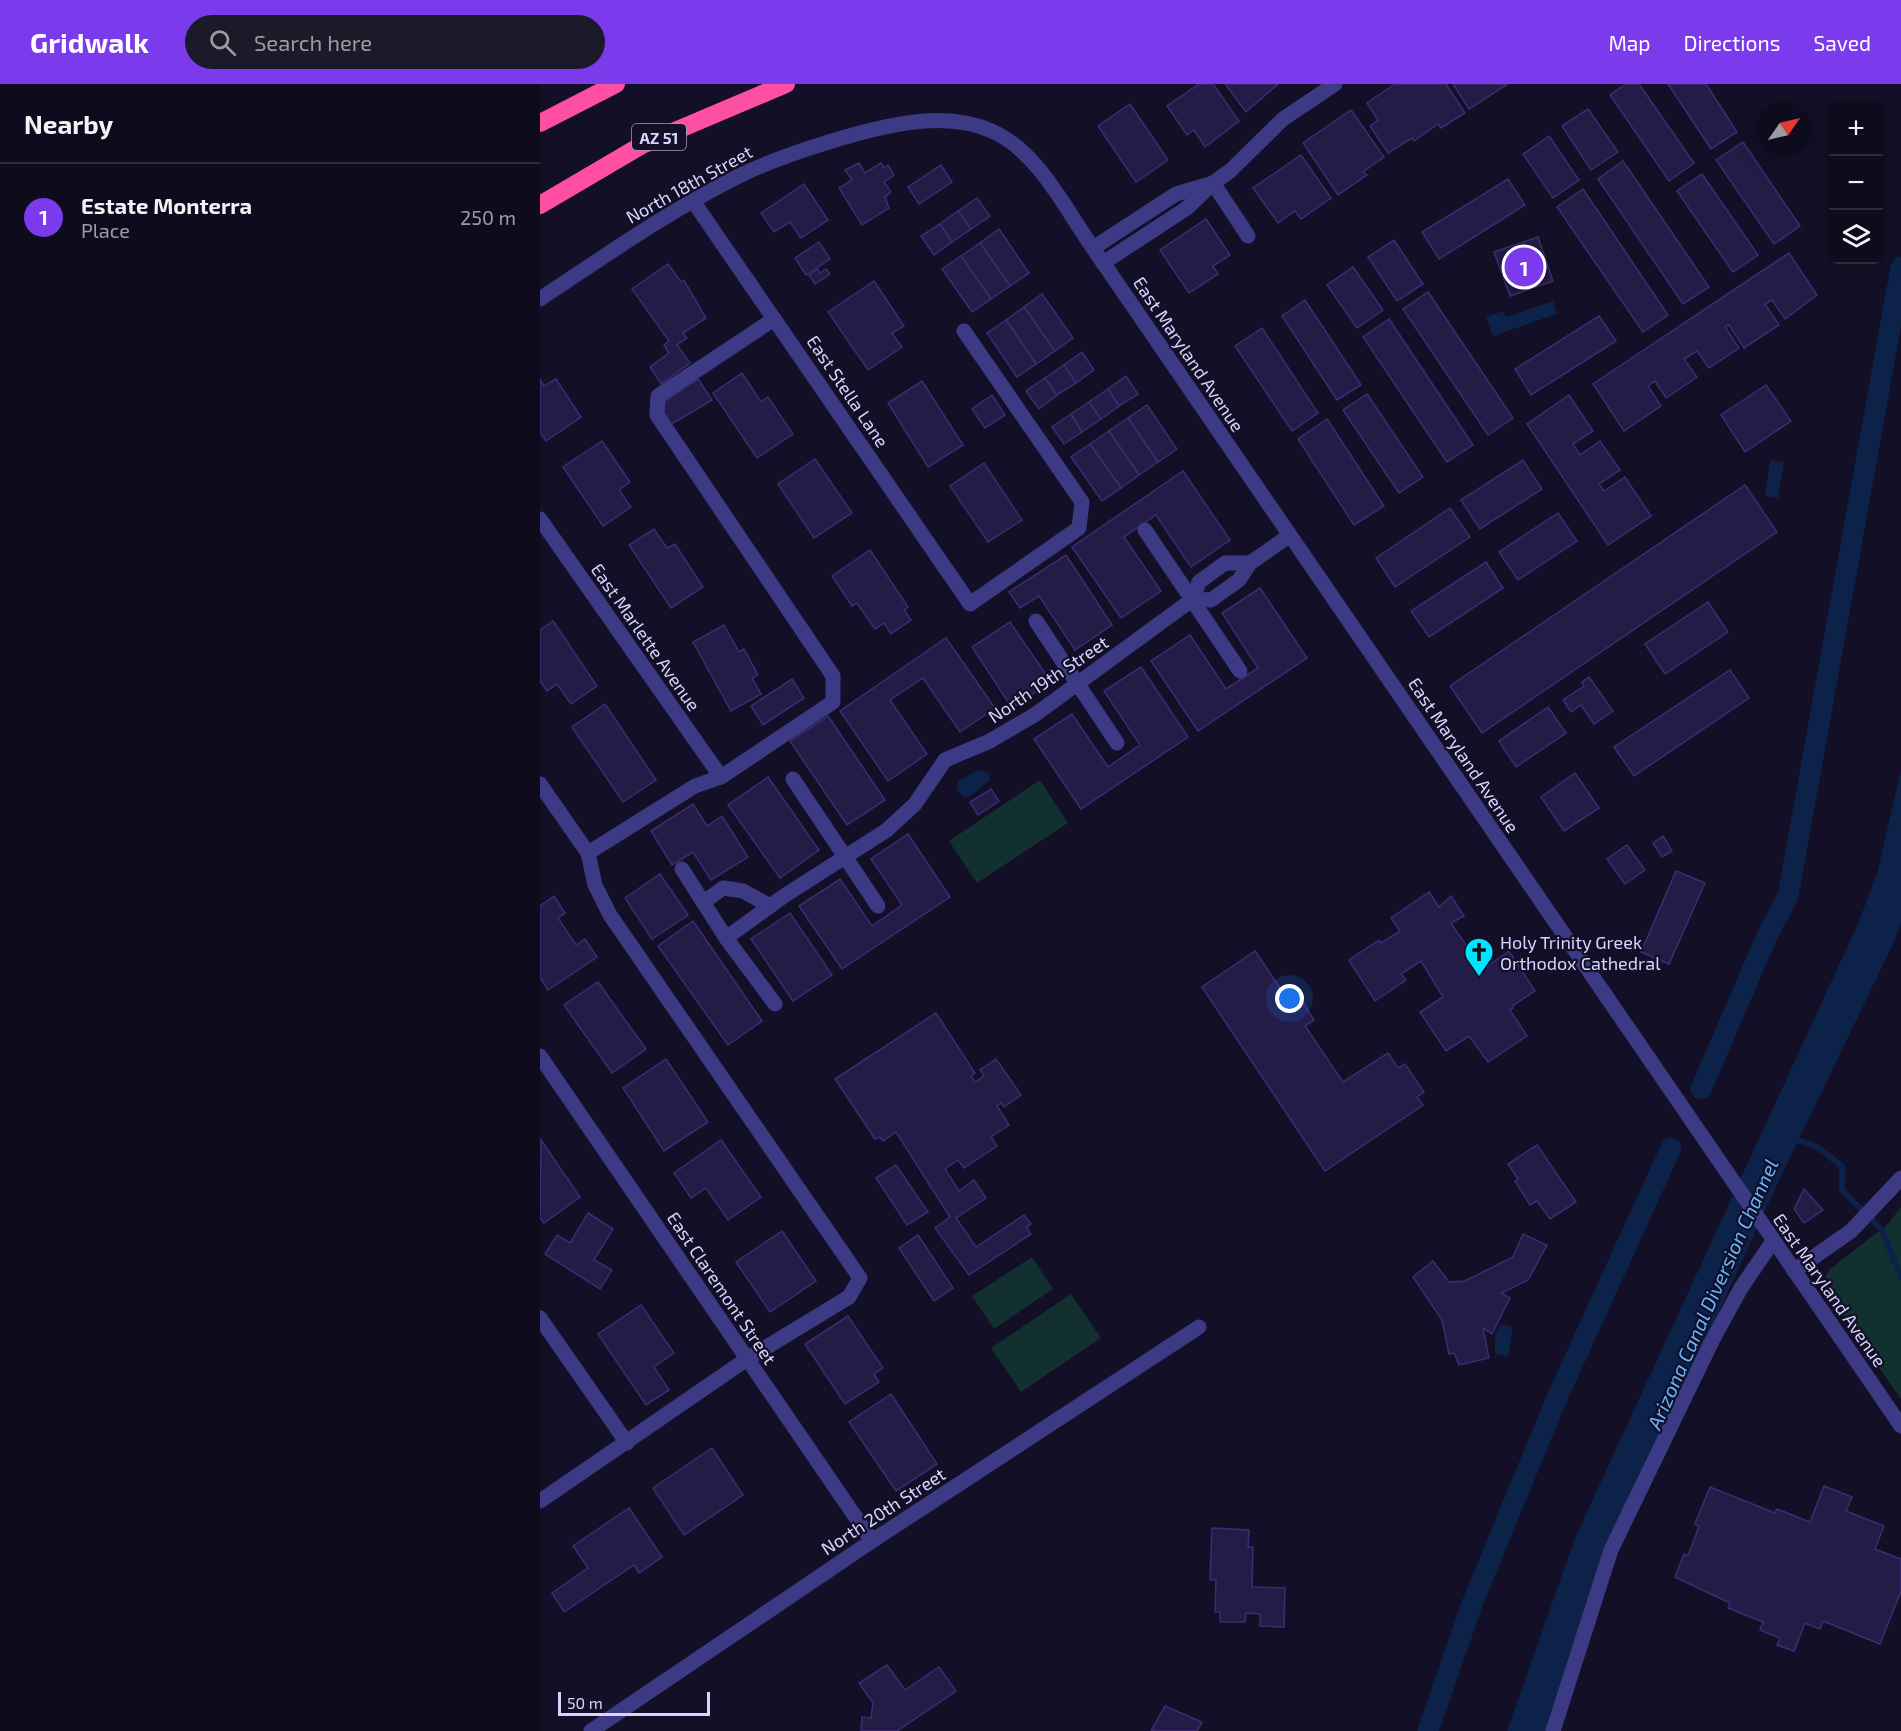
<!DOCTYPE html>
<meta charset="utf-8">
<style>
body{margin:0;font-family:"Exo 2",sans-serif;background:#1c1929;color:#f1f3f6}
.controls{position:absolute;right:18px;top:18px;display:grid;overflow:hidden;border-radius:9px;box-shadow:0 6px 24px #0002}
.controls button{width:54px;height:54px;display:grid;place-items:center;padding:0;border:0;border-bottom:2px solid #2e2b3b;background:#0e0b1c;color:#f1f3f6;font:30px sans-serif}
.compass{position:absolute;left:1217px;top:18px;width:54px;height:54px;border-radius:50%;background:#0e0b1c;box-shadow:0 6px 24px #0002;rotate:56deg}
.scale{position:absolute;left:18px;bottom:15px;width:152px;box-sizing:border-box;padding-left:6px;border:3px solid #d9d4ff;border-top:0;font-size:16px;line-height:21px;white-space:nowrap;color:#d9d4ff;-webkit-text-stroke:4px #130f26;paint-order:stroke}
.you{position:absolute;left:750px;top:915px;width:21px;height:21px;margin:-15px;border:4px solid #fff;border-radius:50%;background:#1a73e8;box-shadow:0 0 0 9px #1a73e833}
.badge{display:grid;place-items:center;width:39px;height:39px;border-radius:50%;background:#7c3aed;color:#fff;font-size:20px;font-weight:700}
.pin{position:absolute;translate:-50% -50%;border:3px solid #fff;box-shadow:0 2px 6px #0006}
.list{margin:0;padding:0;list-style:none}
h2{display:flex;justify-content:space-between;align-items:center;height:78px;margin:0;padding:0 24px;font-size:26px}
h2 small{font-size:20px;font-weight:400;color:#9b9ba3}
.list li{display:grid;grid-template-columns:39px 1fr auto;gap:18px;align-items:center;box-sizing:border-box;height:108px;padding:0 24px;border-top:2px solid #2e2b3b}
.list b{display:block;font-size:22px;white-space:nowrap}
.list p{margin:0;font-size:20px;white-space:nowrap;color:#9b9ba3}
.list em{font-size:20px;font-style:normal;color:#9b9ba3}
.icon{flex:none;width:33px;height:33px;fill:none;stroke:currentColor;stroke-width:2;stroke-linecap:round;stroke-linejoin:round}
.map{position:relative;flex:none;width:1361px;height:1647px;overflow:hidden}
header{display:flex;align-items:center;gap:36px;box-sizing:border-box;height:84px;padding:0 30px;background:#7c3aed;color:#fff}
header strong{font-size:28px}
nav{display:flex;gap:33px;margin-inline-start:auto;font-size:21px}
.search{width:420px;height:54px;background:#1c1929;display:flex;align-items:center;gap:15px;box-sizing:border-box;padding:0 21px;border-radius:33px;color:#9b9ba3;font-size:22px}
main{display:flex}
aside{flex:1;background:#0e0b1c}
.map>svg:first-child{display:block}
.green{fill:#12302f}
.water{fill:#0c2248}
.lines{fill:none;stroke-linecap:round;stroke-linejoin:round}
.stream{stroke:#0c2248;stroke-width:6}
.canal{stroke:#0c2248;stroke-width:21}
.building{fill:#241b47;stroke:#3b2d73;stroke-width:1.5}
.minor{stroke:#3d3a85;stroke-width:15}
.highway{stroke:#ff4fa3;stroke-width:18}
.labels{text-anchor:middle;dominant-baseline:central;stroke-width:4.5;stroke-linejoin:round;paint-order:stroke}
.shield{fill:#130f26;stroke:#9e99be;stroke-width:1.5}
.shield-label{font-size:16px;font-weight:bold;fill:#d9d4ff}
.street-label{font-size:18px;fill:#d9d4ff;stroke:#130f26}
.poi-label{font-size:18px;fill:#d9d4ff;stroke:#130f26;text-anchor:start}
.water-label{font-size:20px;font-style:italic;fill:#62b6ff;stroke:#130f26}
</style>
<header>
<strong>Gridwalk</strong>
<div class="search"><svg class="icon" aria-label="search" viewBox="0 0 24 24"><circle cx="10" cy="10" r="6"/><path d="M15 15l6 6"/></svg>Search here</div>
<nav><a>Map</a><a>Directions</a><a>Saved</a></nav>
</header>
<main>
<aside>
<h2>Nearby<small></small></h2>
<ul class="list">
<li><span class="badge">1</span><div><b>Estate Monterra</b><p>Place</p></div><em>250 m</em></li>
</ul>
</aside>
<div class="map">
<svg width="1361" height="1647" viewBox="0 0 1361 1647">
<rect width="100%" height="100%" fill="#130f26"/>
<g class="green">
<polygon points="500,696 528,739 437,799 409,757"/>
<polygon points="1361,1123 1361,1315 1287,1208 1284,1196 1290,1185 1348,1140"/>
<polygon points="492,1173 513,1205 454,1245 432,1212"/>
<polygon points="531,1210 561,1254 481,1308 451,1264"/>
</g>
<g class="water">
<polygon points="1013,217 1017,230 953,252 946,233 963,227 966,233"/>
<polygon points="1230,376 1244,378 1238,414 1225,412"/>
<polygon points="437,686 449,689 450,696 430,712 423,713 416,704 419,697"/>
<polygon points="1361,686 1361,839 1353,860 1235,1105 1073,1459 1006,1647 967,1647 1035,1454 1317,842 1337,790"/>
<polygon points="961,1240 973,1243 968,1273 955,1270 955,1249"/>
</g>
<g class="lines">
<polyline class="stream" points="1252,1054 1277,1063 1302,1082 1302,1106 1342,1146 1361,1194"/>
<g class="canal">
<polyline points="1161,1005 1227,852 1248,812 1361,183"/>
<polyline points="888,1647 932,1520 1016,1316 1131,1064"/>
</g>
</g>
<g class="building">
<polygon points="659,0 673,0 699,37 665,63 654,46 647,51 627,22"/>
<polygon points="685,0 738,0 706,28"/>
<polygon points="855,0 906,0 925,29 901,44 898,40 874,57 872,54 848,69 830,42 838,36 827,19"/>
<polygon points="913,0 968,0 929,25"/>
<polygon points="1086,0 1099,0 1154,79 1129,97 1070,11"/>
<polygon points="1128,0 1166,0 1197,48 1171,65"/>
<polygon points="590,20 628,76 596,98 558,42"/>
<polygon points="1048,25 1078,68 1051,86 1022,42"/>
<polygon points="811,26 844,73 823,88 827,91 798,111 763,59"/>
<polygon points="1009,52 1039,96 1013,114 983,70"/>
<polygon points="1203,58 1260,142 1234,160 1176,76"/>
<polygon points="761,71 791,114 761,135 755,127 738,139 713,104"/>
<polygon points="1083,77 1169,203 1143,220 1058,95"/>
<polygon points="319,79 325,89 341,79 344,84 348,81 354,91 344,98 351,108 345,113 349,124 322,141 299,104 312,96 305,86"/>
<polygon points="401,81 412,98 379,120 368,103"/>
<polygon points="1162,90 1218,171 1193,188 1137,107"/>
<polygon points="968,95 985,121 899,175 882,148"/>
<polygon points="264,100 288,136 261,154 250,138 234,148 221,129"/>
<polygon points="1043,105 1128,231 1103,248 1017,123"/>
<polygon points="437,114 450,132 431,145 418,127"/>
<polygon points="418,127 431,145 412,158 400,140"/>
<polygon points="666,135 690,171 673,182 678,190 649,209 620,166"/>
<polygon points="400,140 412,158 394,171 381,152"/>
<polygon points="459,145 489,189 470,202 440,159"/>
<polygon points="998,153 1013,197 970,212 954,168"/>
<polygon points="854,156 883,200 857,217 828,173"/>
<polygon points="279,158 290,175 266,191 255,174"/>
<polygon points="440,159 470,202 451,215 421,172"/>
<polygon points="1249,169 1277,211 1245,235 1232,216 1225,220 1239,241 1204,264 1189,241 1185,243 1199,264 1169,284 1157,267 1144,275 1157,293 1126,314 1115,297 1108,302 1121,322 1084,347 1053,300"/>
<polygon points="421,172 451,215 432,228 402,185"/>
<polygon points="128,180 141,198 144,196 166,234 143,249 147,254 137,261 150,279 121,300 110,283 129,269 124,261 129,257 92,205"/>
<polygon points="813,183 843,226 817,244 787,201"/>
<polygon points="278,185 280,189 286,185 290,190 275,200 269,191"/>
<polygon points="334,197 364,242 352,249 362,263 328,286 288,228"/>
<polygon points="888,208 973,334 948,351 863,225"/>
<polygon points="502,210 533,254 515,267 484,223"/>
<polygon points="765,216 821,301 797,316 742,232"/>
<polygon points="484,223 515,267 496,280 466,236"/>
<polygon points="1059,232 1076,257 991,311 975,285"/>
<polygon points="849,235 933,361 907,378 823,253"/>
<polygon points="466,236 496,280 477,293 447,249"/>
<polygon points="722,244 778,329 752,347 695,262"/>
<polygon points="542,268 554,286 536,299 524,281"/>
<polygon points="524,281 536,299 517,311 505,294"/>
<polygon points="202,289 221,318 228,313 253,350 217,374 173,309"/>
<polygon points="586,292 598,310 579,322 568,305"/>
<polygon points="505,294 517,311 499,325 486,307"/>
<polygon points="0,295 4,302 16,295 41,333 6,357 0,348"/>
<polygon points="158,295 172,316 130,341 122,330 124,318"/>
<polygon points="382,297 423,361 388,383 348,319"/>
<polygon points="1226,301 1251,337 1205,368 1181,331"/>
<polygon points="568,305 579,322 561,335 549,318"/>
<polygon points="827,310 883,393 859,409 803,326"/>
<polygon points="452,311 465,331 445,344 432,325"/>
<polygon points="1029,311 1053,347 1033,360 1040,371 1060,357 1080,386 1059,400 1064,407 1085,393 1111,432 1068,461 987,340"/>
<polygon points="549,318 561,335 542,348 531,330"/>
<polygon points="607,321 637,365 618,378 588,334"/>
<polygon points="531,330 542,348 524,360 512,343"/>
<polygon points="588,334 618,378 599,391 569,347"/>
<polygon points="787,335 844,422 814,441 758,355"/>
<polygon points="569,347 599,391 581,404 550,360"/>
<polygon points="62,357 90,398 79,406 91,423 63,442 23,383"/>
<polygon points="550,360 581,404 562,417 531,373"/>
<polygon points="275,375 312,429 274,454 238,400"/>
<polygon points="983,376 1002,405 940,445 921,416"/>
<polygon points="444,379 482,436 448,458 410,402"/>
<polygon points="643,387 690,456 651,483 616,431 584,453 621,507 581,534 532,463"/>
<polygon points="1205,401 1237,448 942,649 910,602"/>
<polygon points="910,424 930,453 855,503 836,474"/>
<polygon points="1018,429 1037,457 978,496 959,468"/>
<polygon points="114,445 127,464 135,460 163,503 131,524 89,461"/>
<polygon points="330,466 368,523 364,526 371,536 351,550 344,539 335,545 317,519 312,522 292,492"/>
<polygon points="526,471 572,541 535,566 499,512 480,524 469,508"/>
<polygon points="946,478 963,504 889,553 871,527"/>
<polygon points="720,504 767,574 658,647 611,577 650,551 686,605 718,584 682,529"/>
<polygon points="1168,518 1188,548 1125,590 1105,560"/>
<polygon points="13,537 57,602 31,620 17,600 7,607 0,597 0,546"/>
<polygon points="470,538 511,598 472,624 432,563"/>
<polygon points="184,541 199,568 204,565 218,591 212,594 221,610 191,627 153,558"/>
<polygon points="406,554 455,624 420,648 383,594 350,616 387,670 348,697 300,627"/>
<polygon points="601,583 648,653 541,725 494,655 532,630 568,683 600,661 564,607"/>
<polygon points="1190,586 1209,614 1094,692 1074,663"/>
<polygon points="1049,593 1073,627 1054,640 1041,621 1031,628 1023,616 1044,602 1042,598"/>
<polygon points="252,595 264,614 223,641 211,622"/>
<polygon points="65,620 116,696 83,718 32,643"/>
<polygon points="1008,623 1026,649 976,683 959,657"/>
<polygon points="288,632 345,716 307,741 250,657"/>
<polygon points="1035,689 1059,724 1024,747 1001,713"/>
<polygon points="228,693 279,766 240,794 188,721"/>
<polygon points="451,705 459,717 438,731 430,718"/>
<polygon points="153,720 167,742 182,732 208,773 171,796 153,768 132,781 111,747"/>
<polygon points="368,750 410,813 302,885 259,822 300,795 332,842 362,821 331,775"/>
<polygon points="1123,752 1132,767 1122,773 1113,759"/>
<polygon points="1087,761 1105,786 1085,800 1067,775"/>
<polygon points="1136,787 1165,799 1129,880 1101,868"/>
<polygon points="120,790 148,831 112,855 85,814"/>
<polygon points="889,808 899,823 911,812 924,832 911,839 940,882 944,880 946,883 969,867 995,907 972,922 973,924 970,926 987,952 948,978 929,952 906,967 880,928 903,913 881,877 861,890 866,896 835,917 809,876 839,856 841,859 860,847 851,834"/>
<polygon points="14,812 25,829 18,834 36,861 45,855 57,873 8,906 0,893 0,822"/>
<polygon points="250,829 292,891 253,917 211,855"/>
<polygon points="153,837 222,937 188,961 118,862"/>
<polygon points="715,867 753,923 762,917 774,936 765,942 803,998 848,969 858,984 865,980 884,1008 877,1013 883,1021 785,1087 662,903"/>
<polygon points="58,898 106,965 72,989 24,921"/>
<polygon points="396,929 435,989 431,992 435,998 444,992 440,986 456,975 481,1011 464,1023 461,1019 457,1022 469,1041 451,1053 457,1062 424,1084 418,1076 405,1085 419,1107 434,1096 446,1114 416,1134 436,1163 484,1131 491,1140 486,1143 491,1150 429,1191 395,1144 410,1133 356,1048 343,1057 340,1053 335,1055 295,995"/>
<polygon points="126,975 168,1038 124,1067 83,1004"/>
<polygon points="1,1056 40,1113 4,1139 0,1134"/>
<polygon points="181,1056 221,1113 188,1136 166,1104 151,1114 134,1089"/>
<polygon points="997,1061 1036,1118 1010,1135 997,1117 990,1121 975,1097 978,1095 968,1080"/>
<polygon points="356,1081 388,1128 367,1141 336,1094"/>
<polygon points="1264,1105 1283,1126 1264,1139 1254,1125"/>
<polygon points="48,1129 73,1145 54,1176 72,1186 60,1205 5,1170 17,1151 30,1159"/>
<polygon points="242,1147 276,1197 230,1228 196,1178"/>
<polygon points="983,1150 1007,1161 988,1196 961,1209 970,1214 952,1250 943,1244 949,1274 919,1281 914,1269 909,1270 902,1236 873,1193 893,1177 909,1198 925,1197 973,1173"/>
<polygon points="378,1151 413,1204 394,1217 359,1164"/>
<polygon points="101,1221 134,1269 114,1283 129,1306 106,1321 58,1250"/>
<polygon points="308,1232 343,1284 334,1290 339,1298 305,1320 265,1260"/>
<polygon points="351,1310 397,1380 356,1407 309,1338"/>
<polygon points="172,1364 203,1411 144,1451 113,1404"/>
<polygon points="1284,1402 1312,1413 1306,1427 1344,1442 1335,1465 1361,1475 1361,1507 1340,1560 1283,1537 1280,1545 1265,1539 1254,1567 1237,1561 1240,1554 1220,1546 1223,1538 1188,1524 1190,1519 1135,1493 1144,1470 1148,1472 1159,1442 1155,1440 1170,1403 1235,1429 1237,1425 1270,1438"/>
<polygon points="89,1424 122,1473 99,1489 94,1481 24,1528 12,1509 48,1484 33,1462"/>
<polygon points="672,1444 709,1446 708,1463 713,1463 712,1503 745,1504 744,1543 720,1542 720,1530 706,1529 705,1538 680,1538 680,1528 675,1528 676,1496 670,1496"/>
<polygon points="347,1581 365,1606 399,1583 416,1607 357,1647 321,1647 322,1633 331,1634 333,1619 319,1599"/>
<polygon points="625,1622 662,1638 657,1647 611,1647"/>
</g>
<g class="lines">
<g class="minor">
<polyline points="673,99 708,152"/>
<polyline points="153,117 430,520 539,444 542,418 424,247"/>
<polyline points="553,164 636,110 670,100"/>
<polyline points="563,179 647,124 673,99 690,87 743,35 795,0"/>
<path d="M 0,215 C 65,172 130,126 201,91 C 238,73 277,61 316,50 C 361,38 410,28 454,48 C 499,69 526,126 553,164 L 1361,1342"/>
<polyline points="0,435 181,693"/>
<polyline points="605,446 700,587"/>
<polyline points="653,515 671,516 699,496 710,479 749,452"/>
<polyline points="496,537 577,659"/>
<polyline points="253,695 338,822"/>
<polyline points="0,700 48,769 55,801 70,831 320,1194 309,1213 207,1275 0,1417"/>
<polyline points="48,769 155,702 181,693 293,618 293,592 117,331 118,312 234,235"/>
<polyline points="142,785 186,854 235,920"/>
<polyline points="164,818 183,804 203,807 230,822"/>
<polyline points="186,854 244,812 347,746 375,720 405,676 450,657 496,630 653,515 659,498 685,479 710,479"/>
<polyline points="0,972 332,1457"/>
<polyline points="1254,1187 1311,1147 1361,1094"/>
<polyline points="0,1234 87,1359"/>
<polyline points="51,1647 332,1457 659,1243"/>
<polyline points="1013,1647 1071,1466 1172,1257 1201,1204 1233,1157"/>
</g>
<g class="highway">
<polyline points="0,39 76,0"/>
<polyline points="0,121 102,61 246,0"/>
</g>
</g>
<defs>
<g id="church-pin" transform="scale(1.5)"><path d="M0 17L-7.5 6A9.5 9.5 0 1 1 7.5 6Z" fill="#00e5ff" stroke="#130f26"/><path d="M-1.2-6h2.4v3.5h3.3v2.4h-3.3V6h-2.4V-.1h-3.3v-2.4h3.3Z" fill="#111"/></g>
</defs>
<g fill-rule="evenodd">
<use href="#church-pin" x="939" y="868"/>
</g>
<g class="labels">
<rect class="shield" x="92" y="40" width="54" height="26" rx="4.5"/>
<g class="shield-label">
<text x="119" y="53">AZ 51</text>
</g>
<g class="street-label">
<text transform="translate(149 100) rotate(-29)">North 18th Street</text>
<text transform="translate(649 270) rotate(56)">East Maryland Avenue</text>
<text transform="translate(308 307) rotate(56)">East Stella Lane</text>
<text transform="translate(106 553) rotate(55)">East Marlette Avenue</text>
<text transform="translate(508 595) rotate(-34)">North 19th Street</text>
<text transform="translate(924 671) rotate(56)">East Maryland Avenue</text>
<text transform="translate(182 1204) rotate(56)">East Claremont Street</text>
<text transform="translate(1290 1206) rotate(55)">East Maryland Avenue</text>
<text transform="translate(343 1427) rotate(-33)">North 20th Street</text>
</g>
<g class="poi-label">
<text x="960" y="858">Holy Trinity Greek<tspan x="960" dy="21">Orthodox Cathedral</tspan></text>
</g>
<g class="water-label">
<text transform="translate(1172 1210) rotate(-66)">Arizona Canal Diversion Channel</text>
</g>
</g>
</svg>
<div class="controls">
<button>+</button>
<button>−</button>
<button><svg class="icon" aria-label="layers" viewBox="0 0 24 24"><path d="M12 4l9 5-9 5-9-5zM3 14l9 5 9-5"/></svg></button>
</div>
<svg class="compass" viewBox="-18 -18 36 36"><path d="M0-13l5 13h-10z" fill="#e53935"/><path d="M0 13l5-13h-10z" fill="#9b9ba3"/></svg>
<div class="scale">50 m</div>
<div class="you"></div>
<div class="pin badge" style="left:984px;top:183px">1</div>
</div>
</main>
